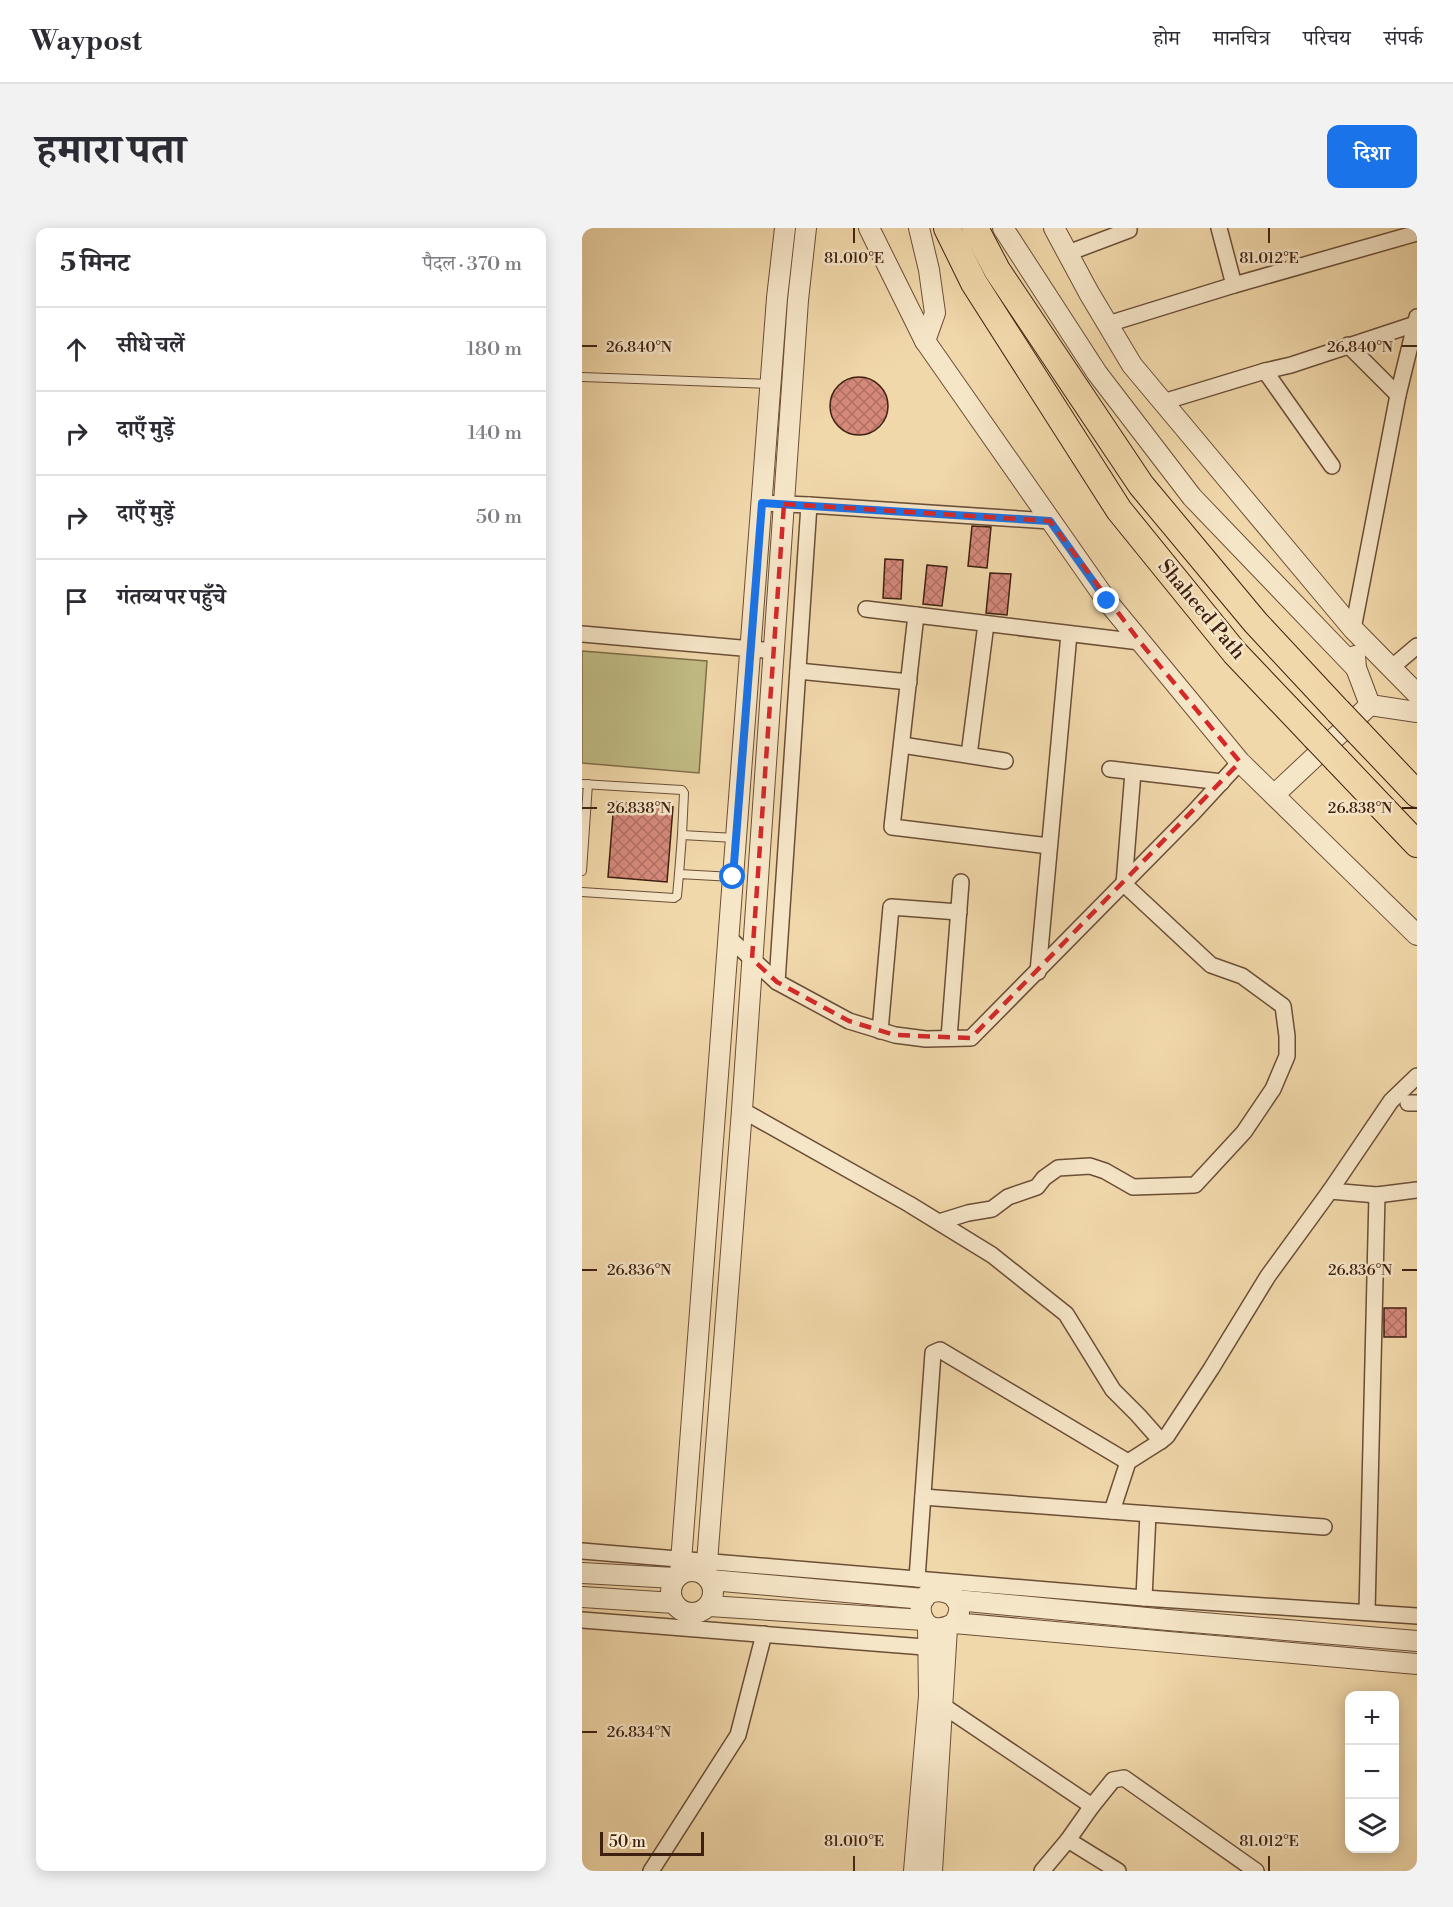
<!DOCTYPE html>
<html lang="hi">
<meta charset="utf-8">
<style>
body{margin:0;font-family:"Libre Bodoni","Noto Serif Devanagari",serif;background:#f2f2f3;color:#2b2b33}
.controls{position:absolute;right:18px;bottom:18px;display:grid;overflow:hidden;border-radius:12px;box-shadow:0 3px 15px #0003}
.controls button{width:54px;height:54px;display:grid;place-items:center;padding:0;border:0;border-bottom:2px solid #e1e1e2;background:#fff;color:#2b2b33;font:30px sans-serif}
.scale{position:absolute;left:18px;bottom:15px;width:104px;box-sizing:border-box;padding-left:6px;border:3px solid #3e2011;border-top:0;font-size:16px;line-height:21px;white-space:nowrap;color:#3e2011;-webkit-text-stroke:4px #f6e6c8;paint-order:stroke}
.stop{position:absolute;width:18px;height:18px;margin:-14px;border:4px solid #1a73e8;border-radius:50%;background:#fff}
.stop.end{background:#1a73e8;border-color:#fff;box-shadow:0 2px 6px #0008}
.list{margin:0;padding:0;list-style:none}
h2{display:flex;justify-content:space-between;align-items:center;height:78px;margin:0;padding:0 24px;font-size:26px}
h2 small{font-size:20px;font-weight:400;color:#7c7c81}
.list li{display:grid;grid-template-columns:39px 1fr auto;gap:18px;align-items:center;box-sizing:border-box;height:84px;padding:0 24px;border-top:2px solid #e1e1e2}
.list b{display:block;font-size:22px;white-space:nowrap}
.list em{font-size:20px;font-style:normal;color:#7c7c81}
.icon{flex:none;width:33px;height:33px;fill:none;stroke:currentColor;stroke-width:2;stroke-linecap:round;stroke-linejoin:round}
.map{position:relative;flex:none;width:835px;height:1643px;overflow:hidden;border-radius:12px}
header{display:flex;align-items:center;gap:36px;box-sizing:border-box;height:84px;padding:0 30px;background:#fff;border-bottom:2px solid #e1e1e2}
header strong{font-size:28px}
nav{display:flex;gap:33px;margin-inline-start:auto;font-size:21px}
.intro{display:flex;align-items:center;justify-content:space-between;box-sizing:border-box;height:144px;padding:0 36px}
h1{margin:0;font-size:42px}
.button{padding:15px 27px;border-radius:12px;background:#1a73e8;color:#fff;font-size:21px;font-weight:700}
main{display:flex;gap:36px;padding:0 36px}
aside{flex:1;background:#fff;border-radius:12px;box-shadow:0 3px 15px #0003}
.map>svg:first-child{display:block}
.green{fill:#c1bc84;stroke:#806e4a;stroke-width:1.5}
.building{fill:url(#building-cross-hatch);stroke:#3e2011;stroke-width:1.5}
.lines{fill:none;stroke-linecap:round;stroke-linejoin:round}
.service-casing{stroke:#6b4e37;stroke-width:10}
.minor-casing{stroke:#6b4e37;stroke-width:18}
.tertiary-casing{stroke:#6b4e37;stroke-width:22}
.trunk-casing{stroke:#3e2011;stroke-width:28}
.service{stroke:#f6e6c8;stroke-width:8}
.minor{stroke:#f6e6c8;stroke-width:15}
.tertiary{stroke:#f6e6c8;stroke-width:20}
.trunk{stroke:#f1d8aa;stroke-width:26}
.trunk-bridge-casing{stroke:#3e2011;stroke-width:28;stroke-linecap:butt}
.trunk-bridge{stroke:#f1d8aa;stroke-width:26}
.route{stroke:#1a73e8;stroke-width:8}
.marked{fill:none;stroke:#d62828;stroke-width:4.5;stroke-dasharray:12 8;stroke-linejoin:round}
.ticks{fill:none;stroke:#3e2011;stroke-width:2}
.labels{text-anchor:middle;dominant-baseline:central;stroke-width:5;stroke-linejoin:round;paint-order:stroke}
.street-label{font-size:20px;fill:#3e2011;stroke:#f6e6c8}
.ticks-label{font-size:15px;text-anchor:middle;fill:#3e2011;stroke:#f6e6c8;stroke-width:5;stroke-linejoin:round;paint-order:stroke}
</style>
<header>
<strong>Waypost</strong>
<nav><a>होम</a><a>मानचित्र</a><a>परिचय</a><a>संपर्क</a></nav>
</header>
<div class="intro"><h1>हमारा पता</h1><a class="button">दिशा</a></div>
<main>
<aside>
<h2>5 मिनट<small>पैदल · 370 m</small></h2>
<ul class="list">
<li><svg class="icon" aria-label="ahead" viewBox="0 0 24 24"><path d="M12 20V5M6 11l6-6 6 6"/></svg><div><b>सीधे चलें</b></div><em>180 m</em></li>
<li><svg class="icon" aria-label="right" viewBox="0 0 24 24"><path d="M7 20v-9h11M14 6l5 5-5 5"/></svg><div><b>दाएँ मुड़ें</b></div><em>140 m</em></li>
<li><svg class="icon" aria-label="right" viewBox="0 0 24 24"><path d="M7 20v-9h11M14 6l5 5-5 5"/></svg><div><b>दाएँ मुड़ें</b></div><em>50 m</em></li>
<li><svg class="icon" aria-label="arrive" viewBox="0 0 24 24"><path d="M6 21V4h12l-3 4 3 4H6"/></svg><div><b>गंतव्य पर पहुँचे</b></div></li>
</ul>
</aside>
<div class="map">
<svg width="835" height="1643" viewBox="0 0 835 1643">
<defs>
<pattern id="building-cross-hatch" width="8" height="8" patternUnits="userSpaceOnUse" patternTransform="scale(1.5)"><rect width="8" height="8" fill="#d6897b"/><path d="M0 0l8 8M0 8l8-8" fill="none" stroke="#af7063"/></pattern>
</defs>
<rect width="100%" height="100%" fill="#f1d8aa"/>
<filter id="stains"><feTurbulence type="fractalNoise" baseFrequency=".00333" numOctaves="4"/><feColorMatrix values="0 0 0 0 .2 0 0 0 0 .09 0 0 0 0 .02 0 0 0 .5 -.17"/></filter>
<radialGradient id="worn" r=".72"><stop offset=".6" stop-color="#630" stop-opacity="0"/><stop offset="1" stop-color="#630" stop-opacity=".3"/></radialGradient>
<polygon class="green" points="0,423 125,433 117,545 0,535"/>
<g class="building">
<circle cx="277" cy="178" r="29"/>
<polygon points="390,298 409,299 405,340 386,338"/>
<polygon points="303,331 321,332 319,371 301,370"/>
<polygon points="345,337 365,339 360,378 341,376"/>
<polygon points="408,345 429,346 425,387 404,385"/>
<polygon points="32,574 91,579 85,654 26,649"/>
<rect x="802" y="1080" width="22" height="29"/>
</g>
<g class="lines">
<g class="service-casing">
<g id="service">
<polyline points="0,149 187,156"/>
<polyline points="0,556 100,562 102,565 100,607 153,610"/>
<polyline points="0,643 6,556"/>
<polyline points="97,646 100,607"/>
<polyline points="0,664 92,670 95,668 97,646 151,649"/>
</g>
</g>
<g class="minor-casing">
<g id="minor">
<polyline points="486,25 547,2 547,0"/>
<polyline points="652,57 835,5"/>
<polyline points="526,96 652,57 637,0"/>
<polyline points="766,117 816,167"/>
<polyline points="683,143 750,238"/>
<polyline points="581,174 683,143 709,137 833,96"/>
<polyline points="180,275 227,277"/>
<polyline points="284,381 558,414"/>
<polyline points="334,387 310,599 467,618"/>
<polyline points="771,401 816,167 835,89"/>
<polyline points="0,406 193,423"/>
<polyline points="809,440 835,418"/>
<polyline points="216,443 327,454"/>
<polyline points="320,517 423,533"/>
<polyline points="387,527 404,396"/>
<polyline points="528,541 640,554"/>
<polyline points="146,709 195,754 267,793 313,807 344,811 389,810 611,585 658,534"/>
<polyline points="456,744 487,406"/>
<polyline points="195,754 227,277 468,293"/>
<polyline points="298,803 309,679 377,684"/>
<polyline points="367,810 379,654"/>
<polyline points="826,875 835,875"/>
<polyline points="160,882 327,976 410,1027 484,1086 531,1162 556,1187 579,1213"/>
<polyline points="748,963 795,967 835,962"/>
<polyline points="357,994 386,985 410,981 426,969 455,959 462,950 476,940 508,938 523,943 551,959 613,957 662,904 691,861 705,828 705,808 701,778 660,748 629,737 542,656 551,544"/>
<polyline points="341,1269 742,1299"/>
<polyline points="530,1283 546,1234 579,1213 585,1208 629,1141 686,1048 748,963 809,873 835,848"/>
<polyline points="0,1323 562,1370 835,1388"/>
<polyline points="335,1351 351,1125 358,1122 546,1234"/>
<polyline points="562,1370 566,1286"/>
<polyline points="785,1384 795,967"/>
<polyline points="0,1392 355,1420"/>
<polyline points="354,1473 510,1578 486,1612 536,1643"/>
<polyline points="510,1578 531,1552 542,1550 674,1643"/>
<polyline points="69,1643 156,1507 182,1406"/>
<polyline points="460,1643 486,1612"/>
</g>
</g>
<g class="tertiary-casing">
<g id="tertiary">
<polyline points="287,0 343,113 525,373 658,534 835,707"/>
<polyline points="337,0 347,42 353,85 343,113"/>
<polyline points="421,0 515,145 610,269 774,440"/>
<polyline points="472,0 507,65 550,137 771,401 835,466"/>
<polyline points="773,428 774,440 788,477"/>
<polyline points="788,477 835,484"/>
<polyline points="692,567 788,477"/>
<circle cx="110" cy="1364" r="21"/>
<polyline points="0,1345 93,1350"/>
<polyline points="98,1347 195,70 203,0"/>
<polyline points="124,1347 160,882 216,72 224,0"/>
<polyline points="129,1352 342,1371"/>
<polyline points="0,1369 92,1375"/>
<polyline points="374,1372 586,1392 835,1413"/>
<polyline points="127,1378 342,1392"/>
<path d="M 372,1395 C 395,1361 334,1350 339,1384 C 341,1402 359,1404 372,1395 L 835,1436"/>
<polyline points="332,1643 347,1468 346,1397"/>
<polyline points="350,1643 365,1400"/>
</g>
</g>
<g class="trunk-casing">
<g id="trunk">
<polyline points="365,0 392,55 537,282 653,425 733,509"/>
<polyline points="393,0 415,42 559,257 674,395 756,483"/>
<polyline points="777,505 835,566"/>
<polyline points="755,532 835,616"/>
</g>
</g>
<use href="#service" class="service"/>
<use href="#minor" class="minor"/>
<use href="#tertiary" class="tertiary"/>
<use href="#trunk" class="trunk"/>
<g class="trunk-bridge-casing">
<g id="trunk-bridge">
<polyline points="756,483 777,505"/>
<polyline points="733,509 755,532"/>
</g>
</g>
<use href="#trunk-bridge" class="trunk-bridge"/>
</g>
<g class="lines">
<polyline class="route" points="151,649 180,275 468,293 525,373"/>
</g>
<path class="marked" d="M 202,276 L 468,293 L 558,414 L 658,534 L 389,810 L 313,807 L 267,793 L 195,754 L 170,731 Z"/>
<path class="ticks" d="M 272,0 L 272,15M 687,0 L 687,15M 0,118 L 15,118M 820,118 L 835,118M 0,580 L 15,580M 820,580 L 835,580M 0,1042 L 15,1042M 820,1042 L 835,1042M 0,1504 L 15,1504M 272,1628 L 272,1643M 687,1628 L 687,1643"/>
<g class="labels">
<g class="street-label">
<text transform="translate(619 382) rotate(50)">Shaheed Path</text>
</g>
</g>
<g class="ticks-label">
<text x="272" y="35">81.010°E</text>
<text x="687" y="35">81.012°E</text>
<text x="57" y="124">26.840°N</text>
<text x="778" y="124">26.840°N</text>
<text x="57" y="585">26.838°N</text>
<text x="778" y="585">26.838°N</text>
<text x="57" y="1047">26.836°N</text>
<text x="778" y="1047">26.836°N</text>
<text x="57" y="1509">26.834°N</text>
<text x="272" y="1618">81.010°E</text>
<text x="687" y="1618">81.012°E</text>
</g>
<rect width="100%" height="100%" filter="url(#stains)"/>
<rect width="100%" height="100%" fill="url(#worn)"/>
</svg>
<div class="controls">
<button>+</button>
<button>−</button>
<button><svg class="icon" aria-label="layers" viewBox="0 0 24 24"><path d="M12 4l9 5-9 5-9-5zM3 14l9 5 9-5"/></svg></button>
</div>
<div class="scale">50 m</div>
<div class="stop" style="left:151px;top:649px"></div>
<div class="stop end" style="left:525px;top:373px"></div>
</div>
</main>
